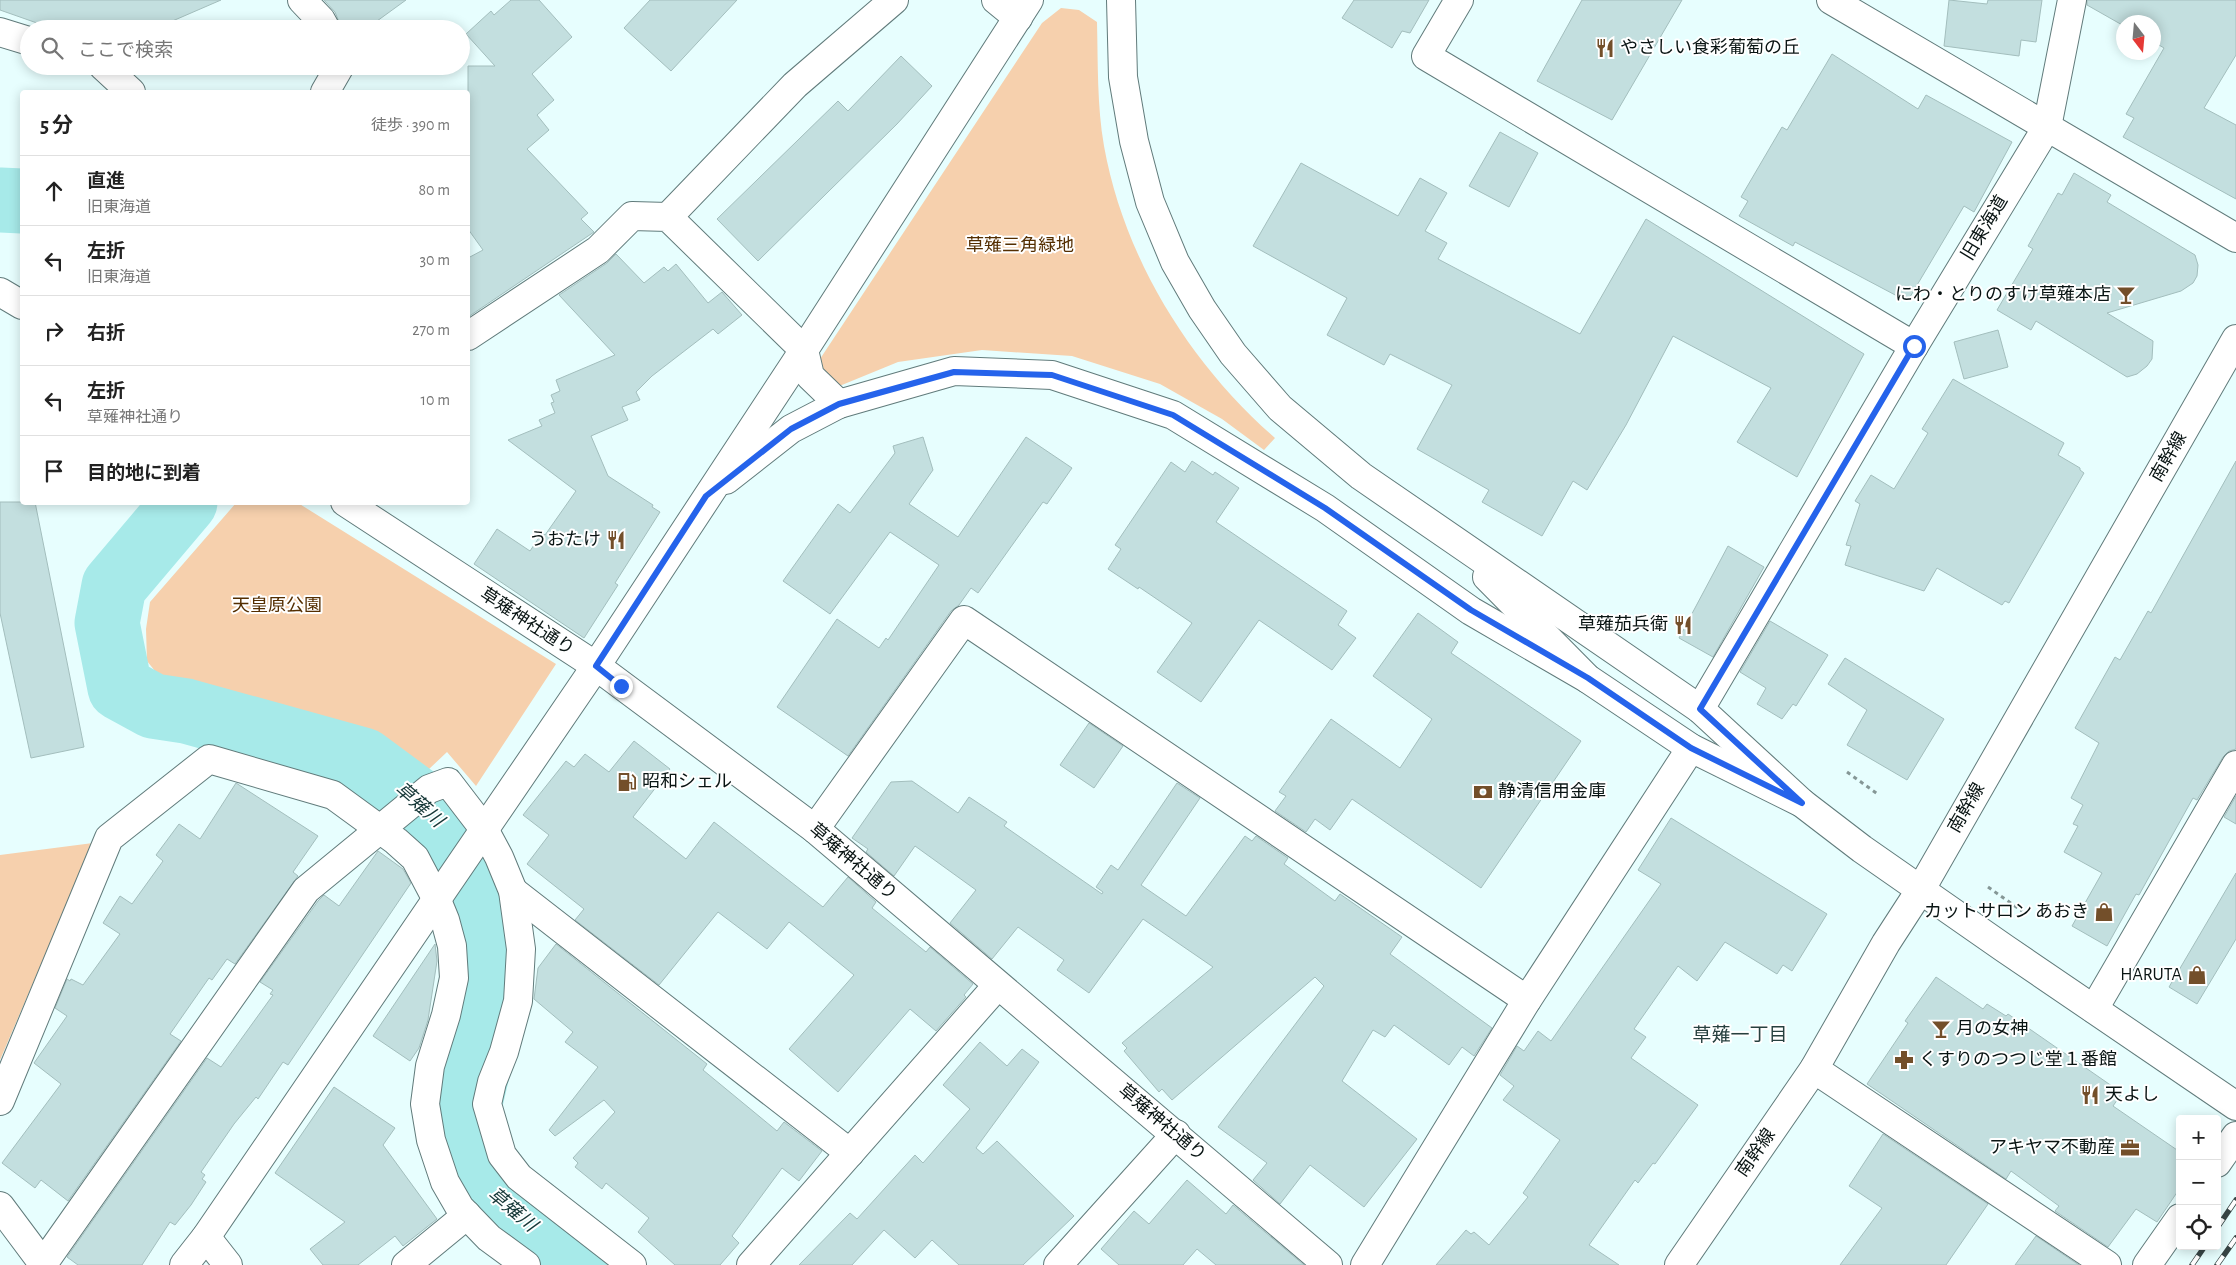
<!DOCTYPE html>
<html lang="ja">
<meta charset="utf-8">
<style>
body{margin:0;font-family:"Alegreya Sans","Noto Sans JP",sans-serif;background:#f6f6f6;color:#222}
.controls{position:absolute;right:15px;bottom:15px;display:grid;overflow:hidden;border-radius:5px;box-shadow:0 2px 12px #0003}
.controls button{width:45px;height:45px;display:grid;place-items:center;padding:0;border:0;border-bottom:1px solid #e0e0e0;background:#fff;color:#222;font:25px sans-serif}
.compass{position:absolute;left:2116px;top:15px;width:45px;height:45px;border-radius:50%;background:#fff;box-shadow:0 2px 12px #0003;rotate:164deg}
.stop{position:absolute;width:15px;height:15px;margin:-11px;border:4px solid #2563eb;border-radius:50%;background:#fff}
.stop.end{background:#2563eb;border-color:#fff;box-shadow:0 1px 5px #0008}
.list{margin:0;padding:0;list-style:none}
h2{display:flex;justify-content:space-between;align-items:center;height:65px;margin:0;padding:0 20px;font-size:21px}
h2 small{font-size:16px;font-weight:400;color:#767676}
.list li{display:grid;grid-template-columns:32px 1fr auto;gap:15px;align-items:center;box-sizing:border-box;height:70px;padding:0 20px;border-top:1px solid #e0e0e0}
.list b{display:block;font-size:19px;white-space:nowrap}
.list p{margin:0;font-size:16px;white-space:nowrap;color:#767676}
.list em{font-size:16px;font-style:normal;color:#767676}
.icon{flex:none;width:28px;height:28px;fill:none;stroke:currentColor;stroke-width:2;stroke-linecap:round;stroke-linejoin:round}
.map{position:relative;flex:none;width:2236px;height:1265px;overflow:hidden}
.search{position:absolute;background:#fff;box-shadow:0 2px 12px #0003;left:20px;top:20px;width:450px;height:55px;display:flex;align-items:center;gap:12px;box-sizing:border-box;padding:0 18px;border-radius:28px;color:#767676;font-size:19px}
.panel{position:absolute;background:#fff;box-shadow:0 2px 12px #0003;left:20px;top:90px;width:450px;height:415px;border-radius:5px}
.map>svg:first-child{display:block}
.green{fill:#f6d0ad}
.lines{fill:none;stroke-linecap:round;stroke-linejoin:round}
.river{stroke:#a7eae9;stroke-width:65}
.building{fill:#c3dfdf;stroke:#a3bebd}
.minor-casing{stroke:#617b7b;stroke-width:30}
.major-casing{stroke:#617b7b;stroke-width:30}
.path{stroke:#859796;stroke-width:3;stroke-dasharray:4 4;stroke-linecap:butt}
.minor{stroke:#fff;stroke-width:28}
.major{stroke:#fff;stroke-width:28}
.rail-casing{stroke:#384545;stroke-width:5.5}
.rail{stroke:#fff;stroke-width:4;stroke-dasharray:11;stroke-linecap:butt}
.route{stroke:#2563eb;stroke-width:6}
.labels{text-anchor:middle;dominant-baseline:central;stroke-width:4;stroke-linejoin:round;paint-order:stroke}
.poi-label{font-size:18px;fill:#091413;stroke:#fff;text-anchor:start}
.street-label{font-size:18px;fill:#091413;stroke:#fff}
.park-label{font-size:18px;fill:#542e00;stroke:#fff}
.water-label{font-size:19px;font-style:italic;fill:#153737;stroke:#fff}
.neighbourhood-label{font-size:19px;fill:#27403f;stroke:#fff}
</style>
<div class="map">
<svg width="2236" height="1265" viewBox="0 0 2236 1265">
<rect width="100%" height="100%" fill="#e7fefe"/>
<g class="green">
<path d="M 1061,8 L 1079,10 L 1097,22 C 1098,63 1097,106 1104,146 C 1124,258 1190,364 1275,438 L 1264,450 L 1222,419 L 1160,384 L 1072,356 L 982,350 L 898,362 L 837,387 L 826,381 L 818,362 L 1042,23 Z"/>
<polygon points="298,503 556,664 476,786 447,752 428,770 355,731 159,676 147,661 146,629 150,602 236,503"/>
<polygon points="93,843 0,1060 0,855"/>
</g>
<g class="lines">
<g class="river">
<polyline points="0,200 22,201"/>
<polyline points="185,502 114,586 107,623 120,688 153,706 186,711 363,760 439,816 468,860 479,898 488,952 489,1022 461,1141 487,1195 583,1265"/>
</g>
</g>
<g class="building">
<polygon points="0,0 221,0 154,29 54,29 0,10"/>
<polygon points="324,0 406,0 366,29 342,29 335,12"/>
<polygon points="511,0 539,0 572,37 532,74 554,100 537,115 549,130 527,149 588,213 581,219 594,232 468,317 468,258 483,250 468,229 468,66 495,66 466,34 491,11 494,15"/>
<polygon points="650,0 737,0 671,71 624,28"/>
<polygon points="1354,0 1429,0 1410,33 1402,31 1392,48 1342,18"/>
<polygon points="1582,0 1682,0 1612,120 1537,81"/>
<polygon points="1949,0 1987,4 1988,0 2042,0 2036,42 2021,40 2019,56 1944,46"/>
<polygon points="2087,0 2236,0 2236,55 2204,108 2236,125 2236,199 2123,137 2134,118 2126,114 2164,48 2154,42 2154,22 2124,22 2124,26 2087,5"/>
<polygon points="1832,54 1918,109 1926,95 2012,142 1974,212 1964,206 1910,297 1899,297 1795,242 1793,246 1739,216 1748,201 1741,197 1782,127 1787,130"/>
<polygon points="901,56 932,86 897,124 758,261 717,219 838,101 848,111"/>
<polygon points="1500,132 1538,153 1509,207 1469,186"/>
<polygon points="1301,163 1398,216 1420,178 1447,193 1425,231 1447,243 1438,259 1580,334 1646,219 1864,354 1797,477 1737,442 1771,388 1673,336 1626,425 1587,490 1573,481 1542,536 1482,502 1489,490 1417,449 1452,385 1390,354 1384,365 1327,335 1347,298 1253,246"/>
<polygon points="2074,173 2111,195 2107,202 2195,255 2198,265 2197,276 2193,283 2181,291 2107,313 2153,341 2152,359 2147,366 2137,374 2127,377 2036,321 2031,330 1997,310 2033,249 2028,246 2058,193 2062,195"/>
<polygon points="616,254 644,283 664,267 668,271 676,264 708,303 722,292 742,315 718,334 713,329 652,376 636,392 640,400 622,407 628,420 591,436 608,476 653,505 652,507 660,512 615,583 618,585 584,638 474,564 497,529 530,551 542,533 545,535 576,491 508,440 542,426 539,420 555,413 551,403 554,402 551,395 560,391 556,380 615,355 559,295 607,263"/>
<polygon points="1998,330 2008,367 1964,379 1954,342"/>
<polygon points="1953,379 2064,443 2058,455 2080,468 2080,470 2084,473 2009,603 2005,601 2002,605 1937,568 1924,591 1845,565 1851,546 1846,545 1860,504 1855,501 1871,475 1894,489 1928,433 1922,429"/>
<polygon points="923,437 933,470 909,504 958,537 1026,437 1072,468 1047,504 1043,502 978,593 971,588 959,605 951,611 848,756 777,707 837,619 879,648 886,638 888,640 939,565 890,532 830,614 783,581 838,504 850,513 895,453 893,446"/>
<polygon points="1192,461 1213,475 1215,472 1239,488 1216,522 1347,611 1338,625 1356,638 1332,670 1259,620 1201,702 1157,672 1192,623 1139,587 1138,589 1108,569 1121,549 1115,545 1171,462 1185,472"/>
<polygon points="2236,461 2236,749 2229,751 2223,757 2197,800 2193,798 2139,895 2136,894 2107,946 2072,926 2102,873 2064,852 2078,826 2073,824 2083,805 2071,798 2099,743 2075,728 2115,657 2120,660 2148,611 2151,613"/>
<polygon points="0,502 35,502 84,747 31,758 0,613"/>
<polygon points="1728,546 1764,567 1713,657 1679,638"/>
<polygon points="1418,613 1458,642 1451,653 1581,741 1481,888 1352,799 1330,830 1315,819 1306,832 1275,811 1286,796 1279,792 1331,719 1400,768 1432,719 1373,676"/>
<polygon points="1770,621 1828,655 1796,706 1793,704 1782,719 1757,704 1766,688 1740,672"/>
<polygon points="1845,658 1944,719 1907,780 1847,745 1867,710 1828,684"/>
<polygon points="1089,723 1123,746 1094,788 1060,765"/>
<polygon points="634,741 670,769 633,817 686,859 714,822 823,907 848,877 876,902 872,908 926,952 930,947 973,984 964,995 966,997 936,1031 910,1009 838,1092 789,1049 854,975 789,922 767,949 718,912 659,985 575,920 584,909 527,864 549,835 523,815 566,761 574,767 585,754 609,772"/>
<polygon points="912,781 958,813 969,797 1007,822 1004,826 1102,894 1103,892 1096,887 1111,865 1118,870 1177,783 1200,798 1141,885 1186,916 1245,836 1252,841 1256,836 1288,858 1284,864 1335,901 1340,894 1402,937 1390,954 1492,1028 1474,1056 1462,1047 1449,1065 1394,1025 1385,1037 1373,1030 1342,1081 1417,1139 1364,1207 1310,1165 1280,1204 1253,1180 1267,1163 1218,1127 1324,986 1315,977 1172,1100 1162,1089 1159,1092 1124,1051 1127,1048 1122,1043 1213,967 1143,919 1089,993 1057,970 1064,960 1018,927 992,959 950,923 976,890 915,846 894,876 866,852 868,849 852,838 891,782"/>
<polygon points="236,783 318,836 293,872 298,876 235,964 227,959 212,980 209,978 170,1034 181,1041 68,1201 41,1180 35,1188 2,1163 61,1084 34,1063 67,1016 55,1008 67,979 70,981 71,979 83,985 120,934 103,923 120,896 132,904 163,861 156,855 179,824 200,839"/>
<polygon points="2236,796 2236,824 2224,817"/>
<polygon points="1671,818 1827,914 1792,971 1783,965 1777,974 1725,942 1697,981 1678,966 1634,1029 1646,1037 1631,1058 1698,1105 1655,1164 1653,1163 1638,1183 1635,1180 1589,1245 1619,1265 1436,1265 1466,1230 1471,1234 1474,1232 1489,1245 1528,1197 1523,1193 1560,1140 1503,1100 1514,1086 1500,1075 1517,1046 1524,1051 1538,1031 1551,1041 1661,884 1638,870"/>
<polygon points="378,851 403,869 411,883 288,1065 283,1062 258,1099 256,1097 234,1124 201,1172 205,1175 202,1179 206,1182 191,1205 175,1225 170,1222 142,1265 78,1265 67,1257 207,1058 221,1067 273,995 270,994 273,990 260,982 318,901 324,895 339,906"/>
<polygon points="2236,873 2236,939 2197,1004 2169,987"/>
<polygon points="435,944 437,961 428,1020 419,1048 410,1061 373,1036"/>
<polygon points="556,944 707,1064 703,1070 777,1131 784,1122 822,1151 799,1181 782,1168 732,1236 739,1243 720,1265 675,1265 638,1232 649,1218 606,1183 602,1189 575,1167 578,1163 573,1158 615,1112 604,1100 555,1136 549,1130 598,1067 565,1042 573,1032 534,999 538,968"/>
<polygon points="1936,977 1983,1009 1987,1004 2006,1016 2008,1014 2122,1093 2113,1106 2180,1152 2180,1188 2157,1222 2136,1209 2108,1247 2055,1211 2059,1206 2011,1171 2006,1179 1867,1084 1908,1023 1905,1021"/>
<polygon points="980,1042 1007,1066 1022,1049 1039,1062 976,1148 983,1154 997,1141 1074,1216 1023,1265 959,1265 932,1240 915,1258 884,1230 852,1265 799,1265 850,1213 857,1219 915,1155 923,1163 970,1109 943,1085"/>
<polygon points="334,1087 395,1128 383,1145 437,1219 403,1246 395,1236 358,1265 323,1265 310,1249 345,1222 275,1173"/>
<polygon points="1883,1134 1988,1204 1946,1265 1840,1265 1882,1208 1849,1186"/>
<polygon points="1187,1180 1226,1214 1233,1205 1304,1265 1216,1265 1197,1249 1183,1265 1119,1265 1101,1249 1134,1211 1149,1224"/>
<polygon points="2036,1236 2079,1265 2015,1265"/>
</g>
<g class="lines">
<g class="minor-casing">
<g id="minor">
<polyline points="302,0 321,20 326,29"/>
<polyline points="996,0 1018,18"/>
<polyline points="1121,0 1123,77 1134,141 1150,202 1175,262 1202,309 1233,354 1280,408 1361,476 1700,709 1802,803"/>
<polyline points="1459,0 1426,56 1914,346"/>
<polyline points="1831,0 2236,238"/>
<polyline points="0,32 29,41"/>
<polyline points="103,66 131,92"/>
<polyline points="325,92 340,66"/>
<polyline points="668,217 795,85 894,0"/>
<polyline points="0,292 22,305"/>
<polyline points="468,336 598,250 632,216 668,217 804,350 810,376 839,404"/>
<polyline points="726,480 791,429 839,404 954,371 1052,375 1173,415 1325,508 1471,611 1588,679"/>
<polyline points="345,502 596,666 815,829 1328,1265"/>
<polyline points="1487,577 1588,679 1691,748 1802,803 1862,849 2004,948 2236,1106"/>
<polyline points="1700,709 1914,346 2047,127 2072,0"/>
<polyline points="815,829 964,620 1527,1000"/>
<polyline points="513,891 850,1153"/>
<polyline points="2094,1009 2236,765"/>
<polyline points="1814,1069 2107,1265"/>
<polyline points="0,1101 109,838 209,759 333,795 396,841 415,858 436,898 445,920 452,946 454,978 446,1015 430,1066 425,1104 431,1140 445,1182 460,1208 489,1238 526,1265"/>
<polyline points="2217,1163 2236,1136"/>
<polyline points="0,1206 44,1265"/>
<polyline points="206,1237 228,1265"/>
<polyline points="43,1264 306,890 429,789 448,782 484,829 499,857 513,891 521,949 518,1001 504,1052 492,1082 487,1104 502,1155 519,1177 632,1265"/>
<polyline points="184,1265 206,1237 596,666 804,350 1029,0"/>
<polyline points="406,1265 467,1215"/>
<polyline points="751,1265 997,986"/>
<polyline points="1058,1265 1176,1134"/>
<polyline points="1365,1265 1527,1000 1691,748"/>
<polyline points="2147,1265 2180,1218"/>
</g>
</g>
<g class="major-casing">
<polyline id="major" points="1679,1265 1814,1069 1886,943 1921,889 2236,339"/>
</g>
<g class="path">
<polyline points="1847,772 1879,795"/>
<polyline points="1988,887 2022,911"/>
</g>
<use href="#minor" class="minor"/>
<use href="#major" class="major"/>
<g class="rail-casing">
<g id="rail">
<polyline points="2217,1228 2236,1200"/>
<polyline points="2192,1265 2205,1246"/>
<polyline points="2217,1265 2236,1238"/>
</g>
</g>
<use href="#rail" class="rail"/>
</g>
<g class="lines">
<polyline class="route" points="621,686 596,666 706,496 791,429 839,404 954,372 1052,375 1173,415 1325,508 1471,610 1588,678 1691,748 1802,803 1700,709 1914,346"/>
</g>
<defs>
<g id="restaurant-bare" transform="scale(1.5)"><path d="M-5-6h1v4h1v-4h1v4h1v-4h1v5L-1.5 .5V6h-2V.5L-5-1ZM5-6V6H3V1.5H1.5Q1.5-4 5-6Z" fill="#734f2a" stroke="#fff" stroke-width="2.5" paint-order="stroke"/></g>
<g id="bar-bare" transform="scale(1.5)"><path d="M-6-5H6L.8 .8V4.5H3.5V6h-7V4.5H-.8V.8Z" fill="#734f2a" stroke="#fff" stroke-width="2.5" paint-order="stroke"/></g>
<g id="fuel-bare" transform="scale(1.5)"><path d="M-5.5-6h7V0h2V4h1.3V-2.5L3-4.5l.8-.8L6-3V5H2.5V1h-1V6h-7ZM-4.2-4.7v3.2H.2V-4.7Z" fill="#734f2a" stroke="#fff" stroke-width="2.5" paint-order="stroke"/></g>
<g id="bank-bare" transform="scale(1.5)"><path d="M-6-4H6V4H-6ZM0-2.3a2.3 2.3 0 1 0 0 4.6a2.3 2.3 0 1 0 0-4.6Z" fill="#734f2a" stroke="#fff" stroke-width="2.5" paint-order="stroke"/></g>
<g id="shop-bare" transform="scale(1.5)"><path d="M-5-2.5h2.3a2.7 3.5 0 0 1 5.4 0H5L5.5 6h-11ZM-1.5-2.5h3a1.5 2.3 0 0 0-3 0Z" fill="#734f2a" stroke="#fff" stroke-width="2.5" paint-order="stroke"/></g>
<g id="pharmacy-bare" transform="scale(1.5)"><path d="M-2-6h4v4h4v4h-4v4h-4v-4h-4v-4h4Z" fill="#734f2a" stroke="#fff" stroke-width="2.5" paint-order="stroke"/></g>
<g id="office-bare" transform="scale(1.5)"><path d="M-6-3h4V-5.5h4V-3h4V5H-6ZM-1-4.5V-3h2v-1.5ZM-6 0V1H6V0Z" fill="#734f2a" stroke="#fff" stroke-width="2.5" paint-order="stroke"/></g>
</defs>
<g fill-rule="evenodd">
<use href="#restaurant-bare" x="1605" y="48"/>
<use href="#bar-bare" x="2126" y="295"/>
<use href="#restaurant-bare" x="616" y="540"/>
<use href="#restaurant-bare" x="1683" y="625"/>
<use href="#fuel-bare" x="627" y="782"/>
<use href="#bank-bare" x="1483" y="792"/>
<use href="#shop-bare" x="2104" y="912"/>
<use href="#shop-bare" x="2197" y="975"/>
<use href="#bar-bare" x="1941" y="1029"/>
<use href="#pharmacy-bare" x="1904" y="1060"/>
<use href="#restaurant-bare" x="2090" y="1095"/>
<use href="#office-bare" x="2130" y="1148"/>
</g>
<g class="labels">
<g class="poi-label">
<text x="1620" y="48">やさしい食彩葡萄の丘</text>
<text x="2111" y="295" text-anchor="end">にわ・とりのすけ草薙本店</text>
<text x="601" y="540" text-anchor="end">うおたけ</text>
<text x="1668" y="625" text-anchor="end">草薙茄兵衛</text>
<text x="642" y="782">昭和シェル</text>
<text x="1498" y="792">静清信用金庫</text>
<text x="2089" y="912" text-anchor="end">カットサロン あおき</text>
<text x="2182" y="975" text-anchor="end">HARUTA</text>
<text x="1956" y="1029">月の女神</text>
<text x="1919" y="1060">くすりのつつじ堂１番館</text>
<text x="2105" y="1095">天よし</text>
<text x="2115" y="1148" text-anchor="end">アキヤマ不動産</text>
</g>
<g class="street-label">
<text transform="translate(1985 228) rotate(-59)">旧東海道</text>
<text transform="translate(2169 457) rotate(-60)">南幹線</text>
<text transform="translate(527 622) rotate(33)">草薙神社通り</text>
<text transform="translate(1967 808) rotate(-60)">南幹線</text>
<text transform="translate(853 862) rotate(40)">草薙神社通り</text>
<text transform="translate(1162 1123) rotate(40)">草薙神社通り</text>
<text transform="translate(1756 1153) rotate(-55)">南幹線</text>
</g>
<g class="park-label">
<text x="1020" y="246">草薙三角緑地</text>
<text x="277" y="606">天皇原公園</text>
</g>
<g class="water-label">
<text transform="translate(419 805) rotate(41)">草薙川</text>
<text transform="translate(512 1210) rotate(40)">草薙川</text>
</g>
<g class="neighbourhood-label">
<text x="1740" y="1035">草薙一丁目</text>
</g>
</g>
</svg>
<div class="controls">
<button>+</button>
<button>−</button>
<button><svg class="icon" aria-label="locate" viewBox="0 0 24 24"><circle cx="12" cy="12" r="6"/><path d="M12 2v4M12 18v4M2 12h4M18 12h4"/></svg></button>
</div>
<svg class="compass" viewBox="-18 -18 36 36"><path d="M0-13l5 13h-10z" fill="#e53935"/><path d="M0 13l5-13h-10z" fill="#767676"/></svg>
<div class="stop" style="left:1914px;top:346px"></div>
<div class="stop end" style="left:621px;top:686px"></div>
<div class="search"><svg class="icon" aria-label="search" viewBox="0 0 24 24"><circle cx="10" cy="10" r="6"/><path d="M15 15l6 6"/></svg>ここで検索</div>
<section class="panel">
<h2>5 分<small>徒歩 · 390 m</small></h2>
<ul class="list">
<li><svg class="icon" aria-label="ahead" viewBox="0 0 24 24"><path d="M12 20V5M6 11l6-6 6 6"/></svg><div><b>直進</b><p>旧東海道</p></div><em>80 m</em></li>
<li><svg class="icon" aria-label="left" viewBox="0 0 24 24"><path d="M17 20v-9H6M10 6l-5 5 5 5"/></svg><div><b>左折</b><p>旧東海道</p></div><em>30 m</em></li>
<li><svg class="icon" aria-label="right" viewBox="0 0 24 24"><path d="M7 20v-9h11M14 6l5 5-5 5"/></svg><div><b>右折</b></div><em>270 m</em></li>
<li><svg class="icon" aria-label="left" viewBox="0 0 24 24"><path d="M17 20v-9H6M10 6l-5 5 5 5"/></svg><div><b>左折</b><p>草薙神社通り</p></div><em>10 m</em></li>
<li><svg class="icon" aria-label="arrive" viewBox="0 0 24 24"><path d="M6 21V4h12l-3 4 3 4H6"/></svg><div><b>目的地に到着</b></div></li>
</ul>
</section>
</div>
